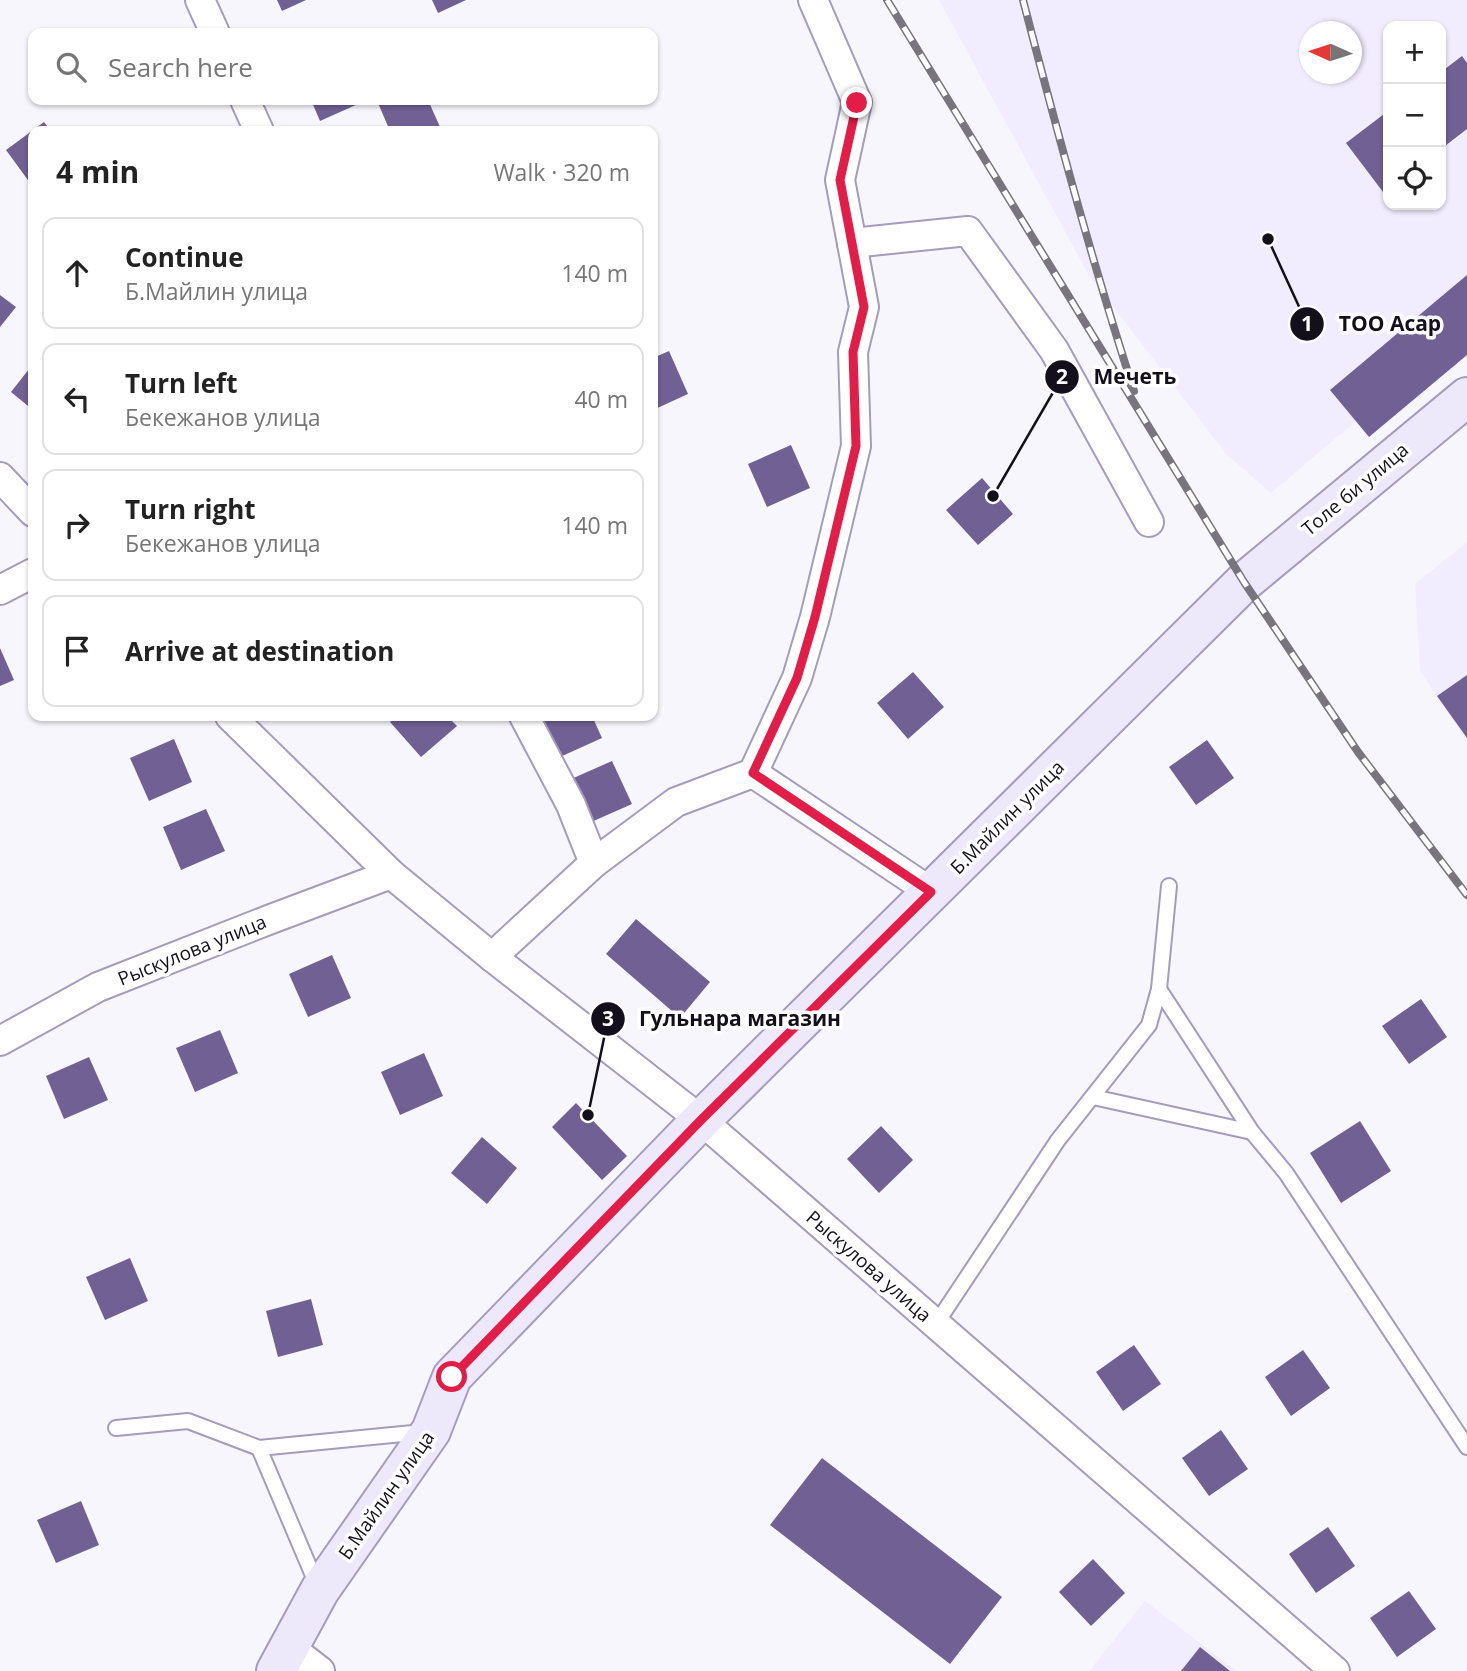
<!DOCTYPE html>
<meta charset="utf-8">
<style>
body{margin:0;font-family:"Open Sans",sans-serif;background:#f2f2f2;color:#222}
.controls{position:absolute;right:21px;top:21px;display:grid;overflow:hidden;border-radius:14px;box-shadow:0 2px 5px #0004}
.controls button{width:63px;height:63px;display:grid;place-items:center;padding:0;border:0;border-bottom:2px solid #e0e0e0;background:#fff;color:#222;font:35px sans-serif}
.compass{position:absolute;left:1299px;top:21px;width:63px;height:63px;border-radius:50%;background:#fff;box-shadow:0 2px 5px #0004;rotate:273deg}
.stop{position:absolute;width:21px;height:21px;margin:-16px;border:5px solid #e11d48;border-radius:50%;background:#fff}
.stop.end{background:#e11d48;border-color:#fff;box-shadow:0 2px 7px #0008}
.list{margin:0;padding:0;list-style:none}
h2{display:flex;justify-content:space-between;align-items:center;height:91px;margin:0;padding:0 28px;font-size:30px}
h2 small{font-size:23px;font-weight:400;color:#767676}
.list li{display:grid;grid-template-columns:46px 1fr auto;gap:21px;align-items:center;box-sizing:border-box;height:112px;margin:0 14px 14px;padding:0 14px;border:2px solid #e0e0e0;border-radius:14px}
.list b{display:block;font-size:26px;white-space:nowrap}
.list p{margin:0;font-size:23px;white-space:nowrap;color:#767676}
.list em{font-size:23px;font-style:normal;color:#767676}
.icon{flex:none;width:38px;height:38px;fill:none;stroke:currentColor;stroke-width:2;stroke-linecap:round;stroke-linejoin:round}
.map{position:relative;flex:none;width:1467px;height:1671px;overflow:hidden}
.search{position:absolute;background:#fff;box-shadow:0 2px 5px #0004;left:28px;top:28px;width:630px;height:77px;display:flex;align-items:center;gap:18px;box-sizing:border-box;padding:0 24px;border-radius:14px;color:#767676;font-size:26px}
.panel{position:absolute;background:#fff;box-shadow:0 2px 5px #0004;left:28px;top:126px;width:630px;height:595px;border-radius:14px}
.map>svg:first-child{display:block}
.built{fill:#f2edfe;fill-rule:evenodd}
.building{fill:#716094}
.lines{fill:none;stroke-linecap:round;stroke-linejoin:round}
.lane-casing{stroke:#a59cbc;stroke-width:18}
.street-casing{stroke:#a59cbc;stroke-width:32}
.secondary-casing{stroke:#a59cbc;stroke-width:42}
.lane{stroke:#fff;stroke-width:14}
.street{stroke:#fff;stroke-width:28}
.secondary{stroke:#eee8fb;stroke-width:38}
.rail-casing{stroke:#78757e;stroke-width:8}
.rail{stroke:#fff;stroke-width:5;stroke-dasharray:16;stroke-linecap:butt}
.route{stroke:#e11d48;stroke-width:9}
.labels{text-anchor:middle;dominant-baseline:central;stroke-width:7;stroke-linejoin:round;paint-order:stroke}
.street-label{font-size:19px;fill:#13101b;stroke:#fff}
.leader{fill:none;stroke:#13101b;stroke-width:2.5}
.callout-dot{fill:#13101b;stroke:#fff;stroke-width:2.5}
.mark-label{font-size:21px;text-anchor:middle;font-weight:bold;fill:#fff}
.callout-label{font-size:21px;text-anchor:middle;font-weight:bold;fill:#13101b;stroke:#fff;stroke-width:7;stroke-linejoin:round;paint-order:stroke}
</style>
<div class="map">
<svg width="1467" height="1671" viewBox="0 0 1467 1671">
<rect width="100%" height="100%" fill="#f8f6fd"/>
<g class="built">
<path d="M 939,0 L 1467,0 L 1467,328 L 1271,493 L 1227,455 L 1088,274 ZM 1388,26 L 1441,26 L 1441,205 L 1388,205 ZM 1310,32 L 1352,32 L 1352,74 L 1310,74 Z"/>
<polygon points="1467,542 1467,741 1420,671 1415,584"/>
<polygon points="1145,1601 1237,1671 1089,1671"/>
</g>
<g class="building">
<polygon points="277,0 306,0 282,11"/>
<polygon points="432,0 466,0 438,13"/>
<polygon points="1462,56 1467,63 1467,129 1441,149 1441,72"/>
<polygon points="311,100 367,100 320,121"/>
<polygon points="386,100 428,100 440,127 430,131 390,131 378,103"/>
<polygon points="1388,111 1388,188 1383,192 1346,143"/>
<polygon points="44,122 51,131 33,131 33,187 6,150"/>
<polygon points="1467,275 1467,355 1369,437 1330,390"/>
<polygon points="0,295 16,307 0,327"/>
<polygon points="669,351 688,394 653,410 653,358"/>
<polygon points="33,364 33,410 11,392"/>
<polygon points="791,445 810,488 767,507 748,464"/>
<polygon points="982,478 1013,514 978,545 946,510"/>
<polygon points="0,648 14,680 0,686"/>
<polygon points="913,672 944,707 908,739 877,703"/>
<polygon points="1467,675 1467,738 1437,696"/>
<polygon points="398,716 447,716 457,726 421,757 390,722"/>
<polygon points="541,716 592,716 602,738 560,757"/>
<polygon points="174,739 192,782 149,801 130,758"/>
<polygon points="1207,740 1234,778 1196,805 1169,767"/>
<polygon points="612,761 632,804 589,823 569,780"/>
<polygon points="206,809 225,851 181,870 163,827"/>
<polygon points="636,919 710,982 680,1018 606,954"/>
<polygon points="332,955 351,998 308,1017 289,974"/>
<polygon points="1421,999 1447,1037 1409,1064 1382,1026"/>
<polygon points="220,1030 238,1073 195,1092 176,1048"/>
<polygon points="424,1053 443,1096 400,1115 381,1072"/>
<polygon points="89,1057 108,1100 64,1119 46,1076"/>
<polygon points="576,1103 627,1156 602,1180 552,1127"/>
<polygon points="1360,1121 1391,1171 1341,1203 1310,1153"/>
<polygon points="881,1126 913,1160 879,1193 847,1159"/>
<polygon points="482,1137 517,1168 487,1204 451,1173"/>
<polygon points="130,1258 148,1301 105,1320 86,1277"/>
<polygon points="311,1299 323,1345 278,1357 266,1311"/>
<polygon points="1134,1345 1161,1384 1123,1411 1096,1372"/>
<polygon points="1303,1350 1330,1388 1291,1416 1265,1377"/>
<polygon points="1221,1430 1248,1469 1209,1496 1182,1458"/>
<polygon points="822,1458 1002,1597 950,1664 770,1525"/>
<polygon points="81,1501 99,1545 56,1563 37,1520"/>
<polygon points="1328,1527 1355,1566 1316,1593 1289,1554"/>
<polygon points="1093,1559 1125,1593 1091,1626 1059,1592"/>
<polygon points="1409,1591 1436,1629 1397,1657 1370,1618"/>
<polygon points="1200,1647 1230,1671 1181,1671"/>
</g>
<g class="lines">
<g class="lane-casing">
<g id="lane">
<polyline points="1159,989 1169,886"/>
<polyline points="1093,1097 1252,1132"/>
<polyline points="936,1324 1058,1140 1149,1025 1159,989 1252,1132 1286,1173 1467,1447"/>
<polyline points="116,1428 188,1421 259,1448 423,1432"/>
<polyline points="259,1448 317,1585"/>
</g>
</g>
<g class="street-casing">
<g id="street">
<polyline points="200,0 215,33"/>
<polyline points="245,100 259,131"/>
<polyline points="852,243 968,231 1054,350 1149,522"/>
<polyline points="0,477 33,512"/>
<polyline points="0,590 33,573"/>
<polyline points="230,716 391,874 492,957 701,1120 1335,1671"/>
<polyline points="753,773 931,892"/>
<polyline points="594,863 676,802 753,773 797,678 815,617 856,446 853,352 864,307 840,180 857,102 813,0"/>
<polyline points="492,957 594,863 571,805 524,716"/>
<polyline points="0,1041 98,987 271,919 391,874"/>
<polyline points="289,1647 320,1671"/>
</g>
</g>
<g class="secondary-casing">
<polyline id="secondary" points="276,1671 320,1590 431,1431 452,1377 701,1120 1244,582 1467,397"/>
</g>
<use href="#lane" class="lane"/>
<use href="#street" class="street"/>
<use href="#secondary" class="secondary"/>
<g class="rail-casing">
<g id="rail">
<polyline points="887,0 1244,582 1358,752 1467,895"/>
<path d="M 1023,0 C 1057,131 1092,262 1134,391"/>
</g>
</g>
<use href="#rail" class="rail"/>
</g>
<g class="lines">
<polyline class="route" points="452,1377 701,1120 931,892 753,773 797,678 815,617 856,446 853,352 864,307 840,180 857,103"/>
</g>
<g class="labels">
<g class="street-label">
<text transform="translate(1355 489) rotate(-40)">Толе би улица</text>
<text transform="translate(1007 817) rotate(-45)">Б.Майлин улица</text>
<text transform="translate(192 950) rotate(-22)">Рыскулова улица</text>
<text transform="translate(869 1266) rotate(41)">Рыскулова улица</text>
<text transform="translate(386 1495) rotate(-55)">Б.Майлин улица</text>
</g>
</g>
<path class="leader" d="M1268 239L1307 324M993 496L1062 377M588 1115L608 1019"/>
<g class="callout-dot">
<circle cx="1268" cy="239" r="7"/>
<circle cx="993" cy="496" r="7"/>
<circle cx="588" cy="1115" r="7"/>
<circle cx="1307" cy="324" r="18"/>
<circle cx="1062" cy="377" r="18"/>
<circle cx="608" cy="1019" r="18"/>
</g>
<g class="mark-label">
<text x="1307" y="331">1</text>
<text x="1062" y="384">2</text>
<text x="608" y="1026">3</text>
</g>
<g class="callout-label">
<text x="1390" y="331">ТОО Асар</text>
<text x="1135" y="384">Мечеть</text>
<text x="740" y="1026">Гульнара магазин</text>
</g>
</svg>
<div class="controls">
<button>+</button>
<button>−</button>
<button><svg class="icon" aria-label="locate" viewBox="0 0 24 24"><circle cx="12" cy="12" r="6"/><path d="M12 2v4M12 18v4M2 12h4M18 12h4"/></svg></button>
</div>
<svg class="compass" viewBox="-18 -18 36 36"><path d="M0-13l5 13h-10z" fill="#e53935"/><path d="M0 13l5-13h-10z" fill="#767676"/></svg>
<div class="stop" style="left:452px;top:1377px"></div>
<div class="stop end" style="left:857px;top:103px"></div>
<div class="search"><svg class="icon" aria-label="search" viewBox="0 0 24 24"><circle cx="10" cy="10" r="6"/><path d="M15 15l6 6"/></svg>Search here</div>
<section class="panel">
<h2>4 min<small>Walk · 320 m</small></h2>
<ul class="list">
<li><svg class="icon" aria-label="ahead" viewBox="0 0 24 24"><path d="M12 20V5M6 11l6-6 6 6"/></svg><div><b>Continue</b><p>Б.Майлин улица</p></div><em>140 m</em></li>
<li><svg class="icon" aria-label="left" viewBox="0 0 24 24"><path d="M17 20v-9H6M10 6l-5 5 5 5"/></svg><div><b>Turn left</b><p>Бекежанов улица</p></div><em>40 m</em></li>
<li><svg class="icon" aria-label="right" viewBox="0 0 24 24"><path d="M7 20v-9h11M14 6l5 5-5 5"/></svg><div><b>Turn right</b><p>Бекежанов улица</p></div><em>140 m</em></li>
<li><svg class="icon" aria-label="arrive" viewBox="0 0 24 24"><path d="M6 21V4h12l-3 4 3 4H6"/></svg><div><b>Arrive at destination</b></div></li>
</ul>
</section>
</div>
